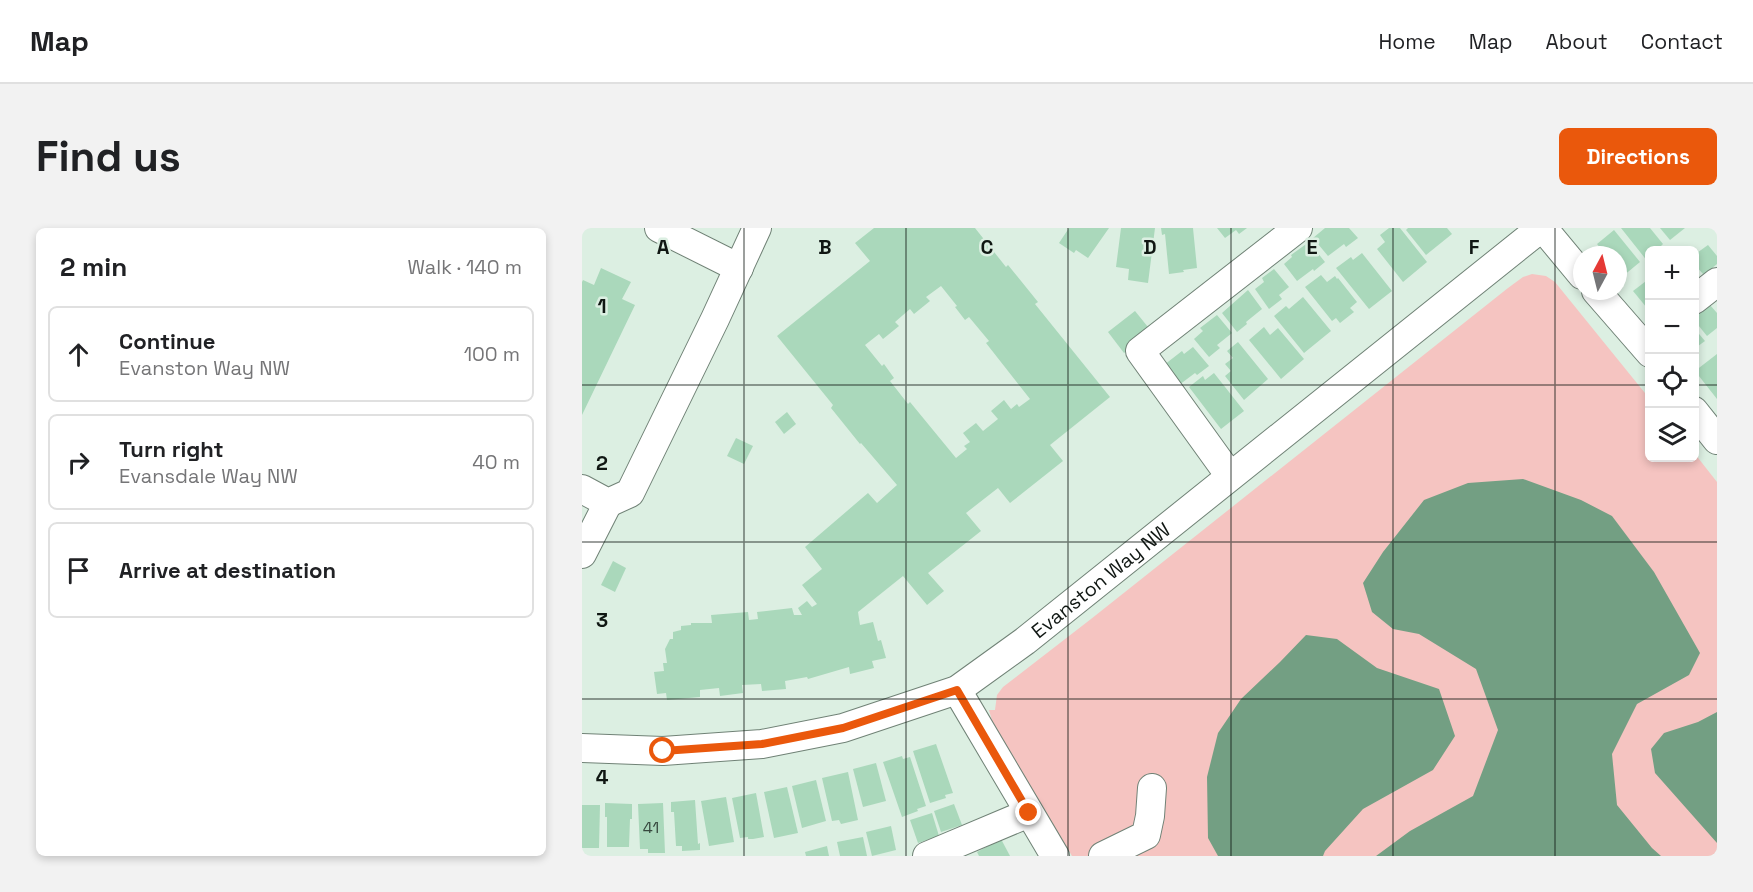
<!DOCTYPE html>
<meta charset="utf-8">
<style>
body{margin:0;font-family:"Space Grotesk",sans-serif;background:#f2f2f2;color:#202124}
.controls{position:absolute;right:18px;top:18px;display:grid;overflow:hidden;border-radius:9px;box-shadow:0 3px 9px #0003}
.controls button{width:54px;height:54px;display:grid;place-items:center;padding:0;border:0;border-bottom:2px solid #e0e0e0;background:#fff;color:#202124;font:30px sans-serif}
.compass{position:absolute;left:991px;top:18px;width:54px;height:54px;border-radius:50%;background:#fff;box-shadow:0 3px 9px #0003;rotate:7deg}
.stop{position:absolute;width:18px;height:18px;margin:-14px;border:4px solid #ea580c;border-radius:50%;background:#fff}
.stop.end{background:#ea580c;border-color:#fff;box-shadow:0 2px 6px #0008}
.list{margin:0;padding:0;list-style:none}
h2{display:flex;justify-content:space-between;align-items:center;height:78px;margin:0;padding:0 24px;font-size:26px}
h2 small{font-size:20px;font-weight:400;color:#757577}
.list li{display:grid;grid-template-columns:39px 1fr auto;gap:18px;align-items:center;box-sizing:border-box;height:96px;margin:0 12px 12px;padding:0 12px;border:2px solid #e0e0e0;border-radius:9px}
.list b{display:block;font-size:22px;white-space:nowrap}
.list p{margin:0;font-size:20px;white-space:nowrap;color:#757577}
.list em{font-size:20px;font-style:normal;color:#757577}
.icon{flex:none;width:33px;height:33px;fill:none;stroke:currentColor;stroke-width:2;stroke-linecap:round;stroke-linejoin:round}
.map{position:relative;flex:none;width:1135px;height:628px;overflow:hidden;border-radius:9px}
header{display:flex;align-items:center;gap:36px;box-sizing:border-box;height:84px;padding:0 30px;background:#fff;border-bottom:2px solid #e0e0e0}
header strong{font-size:28px}
nav{display:flex;gap:33px;margin-inline-start:auto;font-size:21px}
.intro{display:flex;align-items:center;justify-content:space-between;box-sizing:border-box;height:144px;padding:0 36px}
h1{margin:0;font-size:42px}
.button{padding:15px 27px;border-radius:9px;background:#ea580c;color:#fff;font-size:21px;font-weight:700}
main{display:flex;gap:36px;padding:0 36px}
aside{flex:1;background:#fff;border-radius:9px;box-shadow:0 3px 9px #0003}
.map>svg:first-child{display:block}
.green{fill:#f5c4c1}
.water{fill:#739f83}
.building{fill:#aad8bb;fill-rule:evenodd}
.lines{fill:none;stroke-linecap:round;stroke-linejoin:round}
.minor-casing{stroke:#708276;stroke-width:30}
.minor{stroke:#fff;stroke-width:28}
.route{stroke:#ea580c;stroke-width:8}
.grid{fill:none;stroke:#101713;stroke-width:1.5;stroke-opacity:0.55}
.labels{text-anchor:middle;dominant-baseline:central;stroke-width:5;stroke-linejoin:round;paint-order:stroke}
.number-label{font-size:16px;fill:#36473d}
.street-label{font-size:20px;fill:#101713;stroke:#dcefe2}
.grid-label{font-size:20px;text-anchor:middle;font-weight:bold;fill:#101713;stroke:#dcefe2;stroke-width:5;stroke-linejoin:round;paint-order:stroke}
</style>
<header>
<strong>Map</strong>
<nav><a>Home</a><a>Map</a><a>About</a><a>Contact</a></nav>
</header>
<div class="intro"><h1>Find us</h1><a class="button">Directions</a></div>
<main>
<aside>
<h2>2 min<small>Walk · 140 m</small></h2>
<ul class="list">
<li><svg class="icon" aria-label="ahead" viewBox="0 0 24 24"><path d="M12 20V5M6 11l6-6 6 6"/></svg><div><b>Continue</b><p>Evanston Way NW</p></div><em>100 m</em></li>
<li><svg class="icon" aria-label="right" viewBox="0 0 24 24"><path d="M7 20v-9h11M14 6l5 5-5 5"/></svg><div><b>Turn right</b><p>Evansdale Way NW</p></div><em>40 m</em></li>
<li><svg class="icon" aria-label="arrive" viewBox="0 0 24 24"><path d="M6 21V4h12l-3 4 3 4H6"/></svg><div><b>Arrive at destination</b></div></li>
</ul>
</aside>
<div class="map">
<svg width="1135" height="628" viewBox="0 0 1135 628">
<rect width="100%" height="100%" fill="#dcefe2"/>
<polygon class="green" points="950,46 964,48 973,54 1067,170 1068,230 1112,230 1113,226 1135,254 1135,628 490,628 411,496 407,482 413,482 415,467 421,459 509,391 926,60 941,49"/>
<g class="water">
<polygon points="941,251 999,272 1030,288 1072,344 1118,425 1107,447 1055,476 1030,526 1035,577 1070,620 1079,628 794,628 828,603 891,568 916,502 894,441 837,406 811,401 790,384 781,355 801,324 842,272 886,255"/>
<polygon points="724,407 755,411 795,440 857,461 873,508 851,542 781,581 743,623 741,628 636,628 626,610 625,549 636,505 659,471 698,434"/>
<polygon points="1135,484 1135,615 1073,545 1069,521 1082,505 1116,494"/>
</g>
<g class="building">
<path d="M 292,0 L 393,0 L 424,39 L 426,37 L 456,74 L 453,76 L 528,169 L 468,217 L 481,233 L 428,275 L 416,260 L 384,285 L 399,303 L 346,345 L 362,363 L 345,377 L 321,348 L 276,384 L 278,397 L 291,394 L 296,413 L 299,412 L 304,430 L 290,433 L 292,440 L 268,446 L 267,439 L 226,451 L 225,449 L 203,453 L 204,461 L 180,463 L 179,456 L 160,457 L 161,465 L 138,468 L 137,460 L 118,462 L 118,469 L 85,472 L 84,465 L 75,466 L 72,444 L 82,443 L 81,435 L 85,435 L 83,421 L 88,411 L 91,411 L 91,404 L 99,402 L 99,398 L 109,397 L 109,395 L 130,395 L 129,387 L 166,384 L 167,392 L 176,391 L 175,384 L 210,380 L 212,387 L 220,387 L 216,380 L 225,373 L 230,379 L 235,376 L 220,357 L 240,341 L 223,319 L 286,265 L 295,275 L 315,257 L 279,215 L 278,216 L 249,180 L 251,177 L 195,108 L 288,33 L 273,15 ZM 359,58 L 375,78 L 373,79 L 383,92 L 387,89 L 407,113 L 404,115 L 448,171 L 437,179 L 435,176 L 429,181 L 422,172 L 409,183 L 416,191 L 401,203 L 394,195 L 381,205 L 388,214 L 382,218 L 385,221 L 374,230 L 328,174 L 326,176 L 308,153 L 312,150 L 302,136 L 300,138 L 283,117 L 297,106 L 301,111 L 317,98 L 313,94 L 328,81 L 332,86 L 348,73 L 344,69 Z"/>
<polygon points="487,0 527,0 506,30 494,22 492,25 477,15"/>
<polygon points="539,0 573,0 566,55 546,52 547,41 534,39"/>
<polygon points="579,0 611,0 615,40 601,42 602,44 587,46 583,6 580,7"/>
<polygon points="635,0 665,0 657,6 654,2 643,10"/>
<polygon points="743,0 767,0 776,10 764,19 762,16 746,28 731,10"/>
<polygon points="807,0 818,0 845,34 821,54 795,21 803,14 798,7"/>
<polygon points="826,0 865,0 870,6 844,27 824,2"/>
<polygon points="1039,0 1068,0 1081,16 1077,20 1079,22 1068,22 1068,33 1066,34"/>
<polygon points="1078,0 1103,0 1088,12"/>
<polygon points="1032,2 1058,34 1041,48 1036,42 1036,27 1024,27 1015,16"/>
<polygon points="727,14 743,34 732,43 731,41 715,53 702,36 710,29 709,27"/>
<polygon points="1126,17 1135,28 1135,36 1122,47 1112,36 1112,27"/>
<polygon points="780,25 810,63 787,81 754,40 769,29 771,32"/>
<polygon points="19,40 49,54 40,71 53,77 0,187 0,54 1,52 12,57"/>
<polygon points="692,41 707,59 697,67 700,71 687,81 673,61 682,54 680,50"/>
<polygon points="739,47 745,54 753,48 755,51 756,50 775,74 768,80 772,84 758,95 754,90 750,93 723,59"/>
<polygon points="1068,50 1068,77 1065,80 1051,63"/>
<polygon points="666,62 680,81 664,94 665,96 655,104 640,85"/>
<polygon points="721,69 749,103 722,125 692,88 704,78 707,81"/>
<polygon points="1128,77 1135,85 1135,100 1125,108 1112,92 1112,90"/>
<polygon points="553,83 570,104 542,125 526,104"/>
<polygon points="635,87 650,105 635,117 638,120 627,129 612,111 621,103 618,100"/>
<polygon points="682,99 688,107 696,100 722,131 699,151 667,112"/>
<polygon points="1112,100 1123,113 1112,121"/>
<polygon points="656,114 686,151 662,172 643,148 649,143 643,136 651,130 645,123"/>
<polygon points="611,119 627,138 615,147 613,145 597,157 582,137 600,123 602,126"/>
<polygon points="1135,126 1135,171 1113,143"/>
<polygon points="632,145 662,183 639,201 607,159 621,148 623,152"/>
<polygon points="205,184 214,196 202,206 193,194"/>
<polygon points="154,210 171,218 162,236 145,228"/>
<polygon points="31,333 44,340 33,364 19,357"/>
<polygon points="354,516 371,565 363,567 364,570 348,575 331,523"/>
<polygon points="320,528 321,531 328,529 344,578 335,581 336,583 320,589 301,534"/>
<polygon points="294,535 304,573 281,579 271,541"/>
<polygon points="266,544 276,592 259,596 257,592 250,593 240,550"/>
<polygon points="234,552 244,593 220,600 210,558"/>
<polygon points="205,559 216,605 192,610 182,564"/>
<polygon points="174,565 182,609 171,611 166,611 166,609 158,610 150,570"/>
<polygon points="144,569 152,614 127,618 119,573"/>
<polygon points="113,572 116,616 118,615 118,622 100,623 100,618 94,618 92,584 89,584 89,574"/>
<polygon points="23,575 50,576 50,591 48,591 47,619 25,619 25,589 23,589"/>
<polygon points="81,575 83,625 66,625 66,621 58,621 56,576"/>
<polygon points="372,576 380,597 359,604 352,583"/>
<polygon points="0,577 18,577 17,620 0,620"/>
<polygon points="350,585 357,608 336,615 328,592"/>
<polygon points="309,598 314,622 290,628 284,604"/>
<polygon points="281,609 285,628 258,628 255,614"/>
<polygon points="419,611 428,628 397,628 395,624"/>
<polygon points="245,618 247,628 224,628 223,624"/>
</g>
<g class="lines">
<g class="minor-casing">
<g id="minor">
<polyline points="77,0 157,40"/>
<polyline points="961,0 1000,47"/>
<polyline points="1014,63 1068,125"/>
<polyline points="1112,72 1135,54"/>
<polyline points="1112,183 1135,212"/>
<polyline points="648,248 558,123 716,0"/>
<polyline points="0,261 26,275 48,265 133,91 175,0"/>
<polyline points="0,326 26,275"/>
<polyline points="375,462 473,628"/>
<path id="s1" d="M 0,520 L 81,523 L 180,516 L 261,500 L 375,462 L 443,413 L 959,0"/>
<polyline points="345,628 447,585"/>
<polyline points="521,628 564,607 568,588 570,560"/>
</g>
</g>
<use href="#minor" class="minor"/>
</g>
<g class="lines">
<polyline class="route" points="81,523 180,516 261,500 375,462 447,585"/>
</g>
<path class="grid" d="M 162,0 L 162,628M 324,0 L 324,628M 486,0 L 486,628M 649,0 L 649,628M 811,0 L 811,628M 973,0 L 973,628M 0,157 L 1068,157M 1112,157 L 1135,157M 0,314 L 1135,314M 0,471 L 1135,471"/>
<g class="labels">
<g class="number-label">
<text x="69" y="599">41</text>
</g>
<g class="street-label">
<text stroke="none"><textPath href="#s1" startOffset="564">Evanston Way NW</textPath></text>
</g>
</g>
<g class="grid-label">
<text x="81" y="26">A</text>
<text x="243" y="26">B</text>
<text x="405" y="26">C</text>
<text x="568" y="26">D</text>
<text x="730" y="26">E</text>
<text x="892" y="26">F</text>
<text x="20" y="85">1</text>
<text x="20" y="242">2</text>
<text x="20" y="399">3</text>
<text x="20" y="556">4</text>
</g>
</svg>
<div class="controls">
<button>+</button>
<button>−</button>
<button><svg class="icon" aria-label="locate" viewBox="0 0 24 24"><circle cx="12" cy="12" r="6"/><path d="M12 2v4M12 18v4M2 12h4M18 12h4"/></svg></button>
<button><svg class="icon" aria-label="layers" viewBox="0 0 24 24"><path d="M12 4l9 5-9 5-9-5zM3 14l9 5 9-5"/></svg></button>
</div>
<svg class="compass" viewBox="-18 -18 36 36"><path d="M0-13l5 13h-10z" fill="#e53935"/><path d="M0 13l5-13h-10z" fill="#757577"/></svg>
<div class="stop" style="left:81px;top:523px"></div>
<div class="stop end" style="left:447px;top:585px"></div>
</div>
</main>
